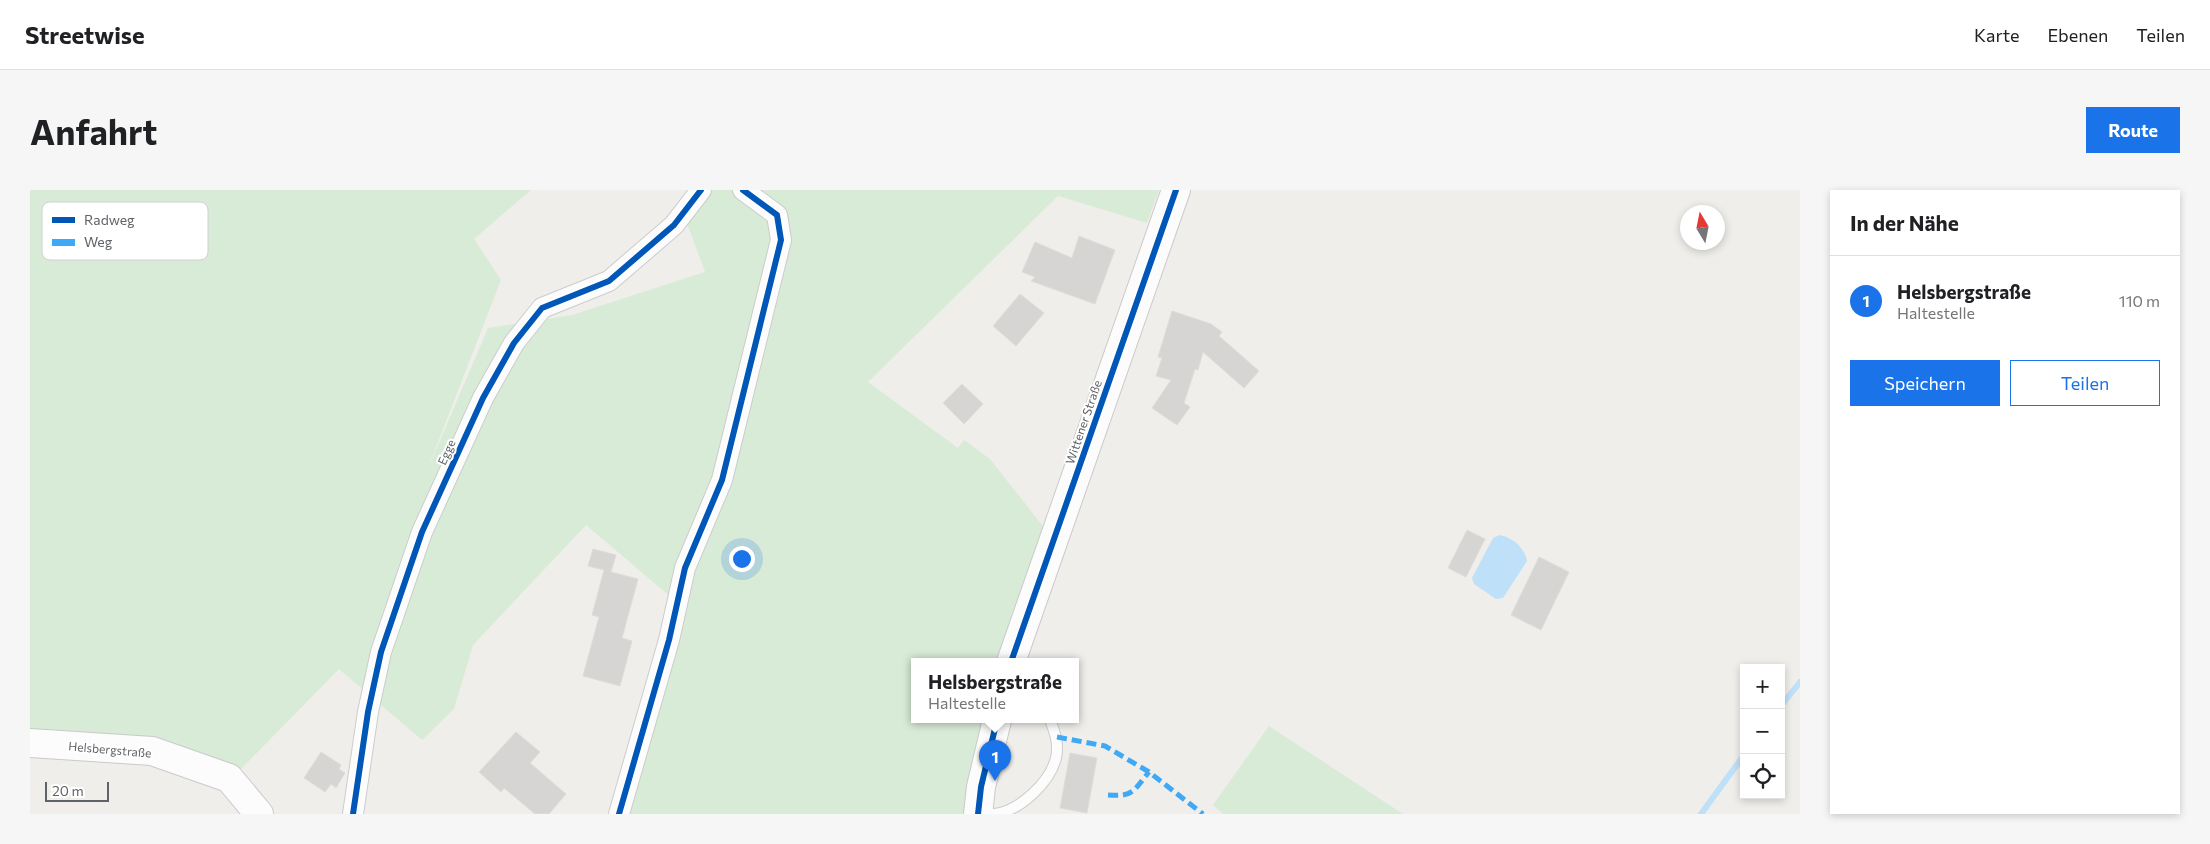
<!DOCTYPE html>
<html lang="de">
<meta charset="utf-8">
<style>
body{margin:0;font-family:Commissioner,sans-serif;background:#f6f6f6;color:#202124}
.controls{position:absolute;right:15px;bottom:15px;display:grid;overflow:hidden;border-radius:0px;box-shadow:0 2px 8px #0003}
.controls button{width:45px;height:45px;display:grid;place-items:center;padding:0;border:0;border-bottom:1px solid #e0e0e0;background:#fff;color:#202124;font:25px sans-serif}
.compass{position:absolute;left:1650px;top:15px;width:45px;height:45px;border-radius:50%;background:#fff;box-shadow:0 2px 8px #0003;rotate:350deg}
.scale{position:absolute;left:15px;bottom:12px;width:64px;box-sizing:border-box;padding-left:5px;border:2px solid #5f6368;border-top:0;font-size:14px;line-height:18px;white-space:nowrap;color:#5f6368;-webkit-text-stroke:4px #fff;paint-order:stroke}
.you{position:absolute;left:711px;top:368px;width:18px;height:18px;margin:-12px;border:4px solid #fff;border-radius:50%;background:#1a73e8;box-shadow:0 0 0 8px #1a73e833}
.badge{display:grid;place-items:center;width:32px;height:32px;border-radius:50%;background:#1a73e8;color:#fff;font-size:16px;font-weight:700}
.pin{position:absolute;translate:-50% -41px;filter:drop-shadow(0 1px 2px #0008)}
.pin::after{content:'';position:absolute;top:26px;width:18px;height:15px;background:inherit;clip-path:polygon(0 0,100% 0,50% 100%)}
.popup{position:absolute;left:881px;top:468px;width:168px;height:65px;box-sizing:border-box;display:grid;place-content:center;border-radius:0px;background:#fff;filter:drop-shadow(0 1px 4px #0005);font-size:16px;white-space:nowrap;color:#757577}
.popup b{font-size:19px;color:#202124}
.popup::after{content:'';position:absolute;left:50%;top:100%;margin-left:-10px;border:10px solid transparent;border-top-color:#fff}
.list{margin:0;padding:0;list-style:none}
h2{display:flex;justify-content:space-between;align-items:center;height:65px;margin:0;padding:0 20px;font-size:21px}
h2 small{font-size:16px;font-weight:400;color:#757577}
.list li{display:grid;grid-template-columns:32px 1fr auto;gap:15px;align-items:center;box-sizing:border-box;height:90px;padding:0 20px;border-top:1px solid #e0e0e0}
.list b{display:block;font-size:19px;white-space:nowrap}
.list p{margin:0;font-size:16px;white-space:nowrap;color:#757577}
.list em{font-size:16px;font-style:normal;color:#757577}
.actions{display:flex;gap:10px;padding:15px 20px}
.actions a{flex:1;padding:11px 0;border:1px solid #1a73e8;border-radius:0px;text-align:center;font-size:18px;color:#1a73e8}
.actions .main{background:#1a73e8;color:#fff}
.icon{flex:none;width:28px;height:28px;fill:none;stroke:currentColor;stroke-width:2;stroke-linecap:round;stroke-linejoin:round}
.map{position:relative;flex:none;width:1770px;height:624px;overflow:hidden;border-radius:0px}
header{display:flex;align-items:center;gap:30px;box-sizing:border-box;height:70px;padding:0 25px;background:#fff;border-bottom:1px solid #e0e0e0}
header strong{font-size:24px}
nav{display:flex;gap:28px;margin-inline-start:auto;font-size:18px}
.intro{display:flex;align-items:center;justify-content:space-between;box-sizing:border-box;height:120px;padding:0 30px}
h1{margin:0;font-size:35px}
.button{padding:12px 22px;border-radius:0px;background:#1a73e8;color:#fff;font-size:18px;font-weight:700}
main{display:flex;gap:30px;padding:0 30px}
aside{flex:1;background:#fff;border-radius:0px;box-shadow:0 2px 8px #0003}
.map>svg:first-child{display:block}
.green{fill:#d8ebd6}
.water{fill:#bfe0f9}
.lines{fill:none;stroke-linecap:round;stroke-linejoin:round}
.stream{stroke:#bfe0f9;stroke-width:6}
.building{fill:#d6d5d3;stroke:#deddd9}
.lane-casing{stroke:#cbcccc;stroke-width:12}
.street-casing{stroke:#cbcccc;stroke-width:22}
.secondary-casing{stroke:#cacacb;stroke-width:30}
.lane{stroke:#fdfcfc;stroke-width:10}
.street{stroke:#fdfcfc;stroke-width:20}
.secondary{stroke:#fdfcfc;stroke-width:28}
.quiet{stroke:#3fa9f5;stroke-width:5;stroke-dasharray:10 5;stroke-linecap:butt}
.cycleway-casing{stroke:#fff;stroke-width:9}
.cycleway{stroke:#0057b8;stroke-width:6}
.labels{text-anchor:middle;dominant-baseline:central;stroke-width:4;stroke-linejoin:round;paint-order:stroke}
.street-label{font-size:12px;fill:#5f6368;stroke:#fff}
.key{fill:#fff;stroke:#cfd0d2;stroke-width:1}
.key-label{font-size:14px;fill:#5f6368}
</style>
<header>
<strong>Streetwise</strong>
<nav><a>Karte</a><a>Ebenen</a><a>Teilen</a></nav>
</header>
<div class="intro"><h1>Anfahrt</h1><a class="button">Route</a></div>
<main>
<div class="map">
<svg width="1770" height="624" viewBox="0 0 1770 624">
<rect width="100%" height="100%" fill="#efeeea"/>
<g class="green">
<polygon points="0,0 501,0 444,49 471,90 396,283 458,138 542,125 675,82 652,20 665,0 1129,0 1117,33 1028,6 838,192 928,258 934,250 960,269 1016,340 969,472 885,472 885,530 956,530 939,624 593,624 643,472 655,419 556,335 443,455 424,519 392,550 309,479 206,584 0,545"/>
<polygon points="1239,536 1373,624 1193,624 1183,615"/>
</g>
<path class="water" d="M 1470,345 C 1483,348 1495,358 1497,371 L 1473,408 L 1466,409 L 1444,394 L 1442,388 L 1463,348 Z"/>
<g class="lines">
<g class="stream">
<polyline points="1751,516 1770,492"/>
<polyline points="1671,624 1714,565"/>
</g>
</g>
<g class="building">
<polygon points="1049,46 1085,60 1065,114 1001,91 1005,87 992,82 1005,52 1042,68"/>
<polygon points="990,104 1014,123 986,156 963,136"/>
<polygon points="1142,121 1181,134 1192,142 1189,146 1229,181 1214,198 1173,162 1168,180 1165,179 1154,213 1160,217 1147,235 1122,218 1141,190 1126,186 1132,168 1128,167"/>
<polygon points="932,194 953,214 934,234 913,213"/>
<polygon points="1437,340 1455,349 1436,387 1418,378"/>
<polygon points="563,359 586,365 581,382 608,389 592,448 602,451 590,496 553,486 569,427 562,425 574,380 558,376"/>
<polygon points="1509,367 1539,382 1511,440 1481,425"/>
<polygon points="486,542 510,562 500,573 536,604 519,624 505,624 474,598 471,602 449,582"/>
<polygon points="291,562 311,575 309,579 315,583 306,598 301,594 295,602 274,588"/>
<polygon points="1040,563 1067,568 1057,623 1030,618"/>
</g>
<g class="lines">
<g class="lane-casing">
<path id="lane" d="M 950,623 C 955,623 961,624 965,624 C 991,620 1020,592 1026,568 C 1029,554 1025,542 1020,530"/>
</g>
<g class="street-casing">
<g id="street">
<polyline points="323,624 338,522 351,462 392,342 453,208 484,153 512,118 579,91 644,35 671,0"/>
<polyline points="589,624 639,450 655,378 692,290 751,50 747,25 713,0"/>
</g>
</g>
<g class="secondary-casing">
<g id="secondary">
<polyline points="981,472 1146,0"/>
<polyline points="0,553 122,561 199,588 229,624"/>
<polyline points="948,624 951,597 967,530"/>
</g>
</g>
<use href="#lane" class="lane"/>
<use href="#street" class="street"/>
<use href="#secondary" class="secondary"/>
<g class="quiet">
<polyline points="1027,547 1075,556 1119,582 1173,624"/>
<path d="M 1078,605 C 1104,607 1103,601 1119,582"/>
</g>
<g class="cycleway-casing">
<g id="cycleway">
<polyline points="981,472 1146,0"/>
<polyline points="323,624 338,522 351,462 392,342 453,208 484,153 512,118 579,91 644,35 671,0"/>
<polyline points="589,624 639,450 655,378 692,290 751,50 747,25 713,0"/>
<polyline points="948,624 951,597 967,530"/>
</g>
</g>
<use href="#cycleway" class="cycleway"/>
</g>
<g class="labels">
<g class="street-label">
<text transform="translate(1053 232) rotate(-71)">Wittener Straße</text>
<text transform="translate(416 262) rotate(-66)">Egge</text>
<text transform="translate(80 559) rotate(5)">Helsbergstraße</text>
</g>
</g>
<rect x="12" y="12" width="166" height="58" rx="8" class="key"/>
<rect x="22" y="27" width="23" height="6" fill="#0057b8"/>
<rect x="22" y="49" width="23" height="7" fill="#3fa9f5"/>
<g class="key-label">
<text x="54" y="35">Radweg</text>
<text x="54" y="57">Weg</text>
</g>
</svg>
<div class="controls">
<button>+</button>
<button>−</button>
<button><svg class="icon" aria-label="locate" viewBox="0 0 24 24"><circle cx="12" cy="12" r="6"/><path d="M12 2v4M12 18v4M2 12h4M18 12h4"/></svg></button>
</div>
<svg class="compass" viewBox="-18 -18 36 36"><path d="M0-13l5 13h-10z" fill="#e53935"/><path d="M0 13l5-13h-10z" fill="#757577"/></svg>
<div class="scale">20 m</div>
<div class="you"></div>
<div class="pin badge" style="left:965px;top:591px">1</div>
<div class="popup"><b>Helsbergstraße</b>Haltestelle</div>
</div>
<aside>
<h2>In der Nähe<small></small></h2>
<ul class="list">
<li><span class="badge">1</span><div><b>Helsbergstraße</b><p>Haltestelle</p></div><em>110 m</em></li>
</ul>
<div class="actions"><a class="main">Speichern</a><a>Teilen</a></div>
</aside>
</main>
